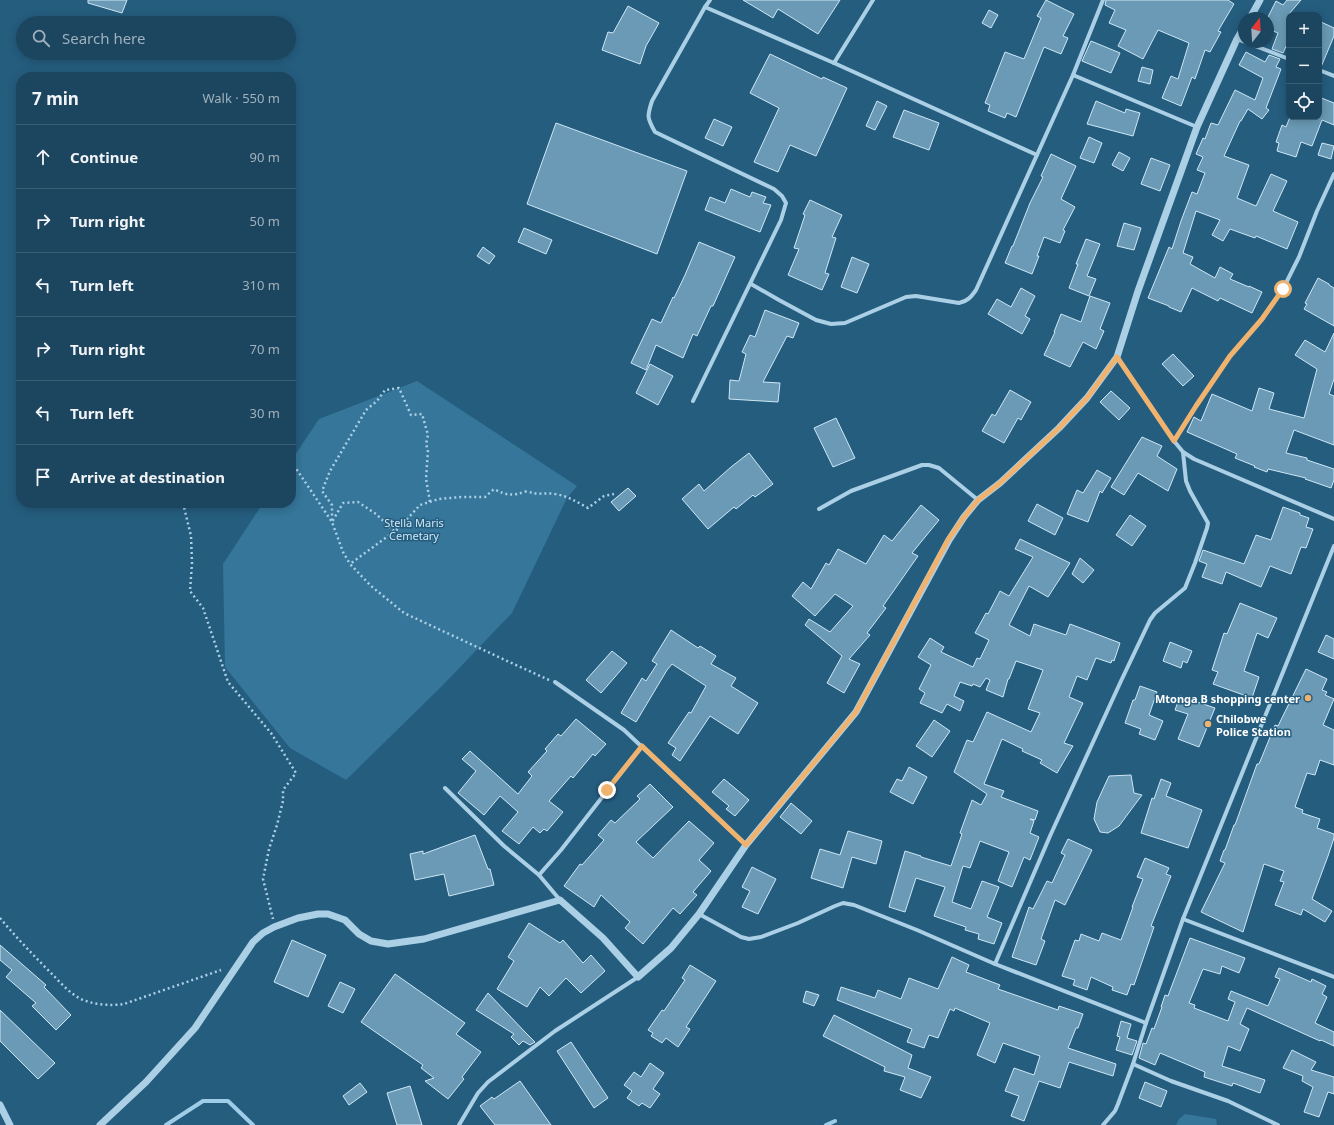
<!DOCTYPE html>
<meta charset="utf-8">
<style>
body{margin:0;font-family:"Noto Sans",sans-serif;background:#295068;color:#f1f3f6}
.controls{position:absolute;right:12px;top:12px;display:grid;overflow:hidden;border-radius:8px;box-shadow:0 2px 10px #0003}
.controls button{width:36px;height:36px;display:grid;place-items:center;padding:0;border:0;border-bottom:1px solid #3a5e74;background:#1c465f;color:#f1f3f6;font:20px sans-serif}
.compass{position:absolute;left:1238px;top:12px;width:36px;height:36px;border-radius:50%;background:#1c465f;box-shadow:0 2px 10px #0003;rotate:17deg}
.stop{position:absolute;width:12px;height:12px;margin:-9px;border:3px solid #efb36f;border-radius:50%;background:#fff}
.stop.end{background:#efb36f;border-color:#fff;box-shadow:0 1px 4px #0008}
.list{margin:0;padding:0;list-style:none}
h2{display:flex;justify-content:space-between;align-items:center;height:52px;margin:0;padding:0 16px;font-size:17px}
h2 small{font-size:13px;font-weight:400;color:#a0b1bd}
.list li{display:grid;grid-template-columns:26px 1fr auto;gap:12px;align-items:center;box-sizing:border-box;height:64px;padding:0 16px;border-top:1px solid #3a5e74}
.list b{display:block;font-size:15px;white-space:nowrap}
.list em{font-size:13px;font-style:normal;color:#a0b1bd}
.icon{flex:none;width:22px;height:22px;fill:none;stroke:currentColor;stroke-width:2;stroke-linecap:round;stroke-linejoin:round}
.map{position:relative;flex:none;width:1334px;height:1125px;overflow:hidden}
.search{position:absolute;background:#1c465f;box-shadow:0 2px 10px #0003;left:16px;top:16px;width:280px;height:44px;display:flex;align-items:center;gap:10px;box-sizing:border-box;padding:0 14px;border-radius:22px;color:#a0b1bd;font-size:15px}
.panel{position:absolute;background:#1c465f;box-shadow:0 2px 10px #0003;left:16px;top:72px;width:280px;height:436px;border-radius:16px}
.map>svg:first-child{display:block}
.green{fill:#35769a}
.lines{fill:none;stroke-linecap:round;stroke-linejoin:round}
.stream{stroke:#9fcde7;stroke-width:4}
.building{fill:#6a9ab5;stroke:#cee7f5}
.path{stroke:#abd0e6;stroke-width:2.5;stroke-dasharray:2 3;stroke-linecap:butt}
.minor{stroke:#abd0e6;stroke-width:4}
.tertiary{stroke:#abd0e6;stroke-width:7}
.route{stroke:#efb36f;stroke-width:5}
.poi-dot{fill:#efb36f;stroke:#255d7f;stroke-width:1.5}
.labels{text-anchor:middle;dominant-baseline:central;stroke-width:3;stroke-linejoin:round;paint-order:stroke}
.park-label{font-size:11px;fill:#cee7f5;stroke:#255d7f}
.poi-label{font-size:11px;font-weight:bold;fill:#fff;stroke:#255d7f;text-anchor:end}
</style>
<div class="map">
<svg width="1334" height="1125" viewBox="0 0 1334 1125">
<rect width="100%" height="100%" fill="#255d7f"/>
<g class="green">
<polygon points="417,381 577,486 567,498 512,613 442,686 346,780 290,748 225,667 223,564 263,503 291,503 291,461 319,419"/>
<polygon points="1185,1114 1216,1119 1217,1125 1176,1125 1179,1119"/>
</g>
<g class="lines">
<g class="stream">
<polyline points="166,1125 203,1101 228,1101 253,1125"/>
<polyline points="826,1125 835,1121"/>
</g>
</g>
<g class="building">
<polygon points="88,0 127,0 122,13 88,3"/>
<polygon points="743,0 840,0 818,34 778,9 773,18"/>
<polygon points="1046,0 1074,14 1063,36 1068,38 1061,54 1044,47 1016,117 1007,113 1005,118 988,111 990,105 985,103 1005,52 1024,59 1041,18 1037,16"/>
<polygon points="1106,0 1228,0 1234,4 1218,31 1221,32 1210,52 1205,50 1195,79 1192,77 1181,106 1162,98 1171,76 1178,79 1189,43 1158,30 1143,59 1118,46 1126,30 1109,23 1115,10 1105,5"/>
<polygon points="1287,0 1301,0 1289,14 1289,40 1283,53 1272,49 1278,33 1268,29 1268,17 1276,1 1283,5"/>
<polygon points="628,6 659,23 646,46 640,64 602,50 608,32 613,33"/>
<polygon points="989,10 998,15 991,28 982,23"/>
<polygon points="1319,21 1334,28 1334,36 1321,67 1319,67"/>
<polygon points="1091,41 1120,53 1111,73 1082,61"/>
<polygon points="1246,52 1265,62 1269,55 1280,59 1276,67 1281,69 1266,108 1269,110 1262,119 1248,109 1241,121 1240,121 1224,156 1249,165 1237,198 1256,206 1271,174 1287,181 1273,211 1298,222 1287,249 1256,236 1255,238 1230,229 1223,241 1212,235 1220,220 1196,211 1183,253 1193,257 1190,264 1215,278 1220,267 1233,274 1230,279 1249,287 1249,286 1262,292 1252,313 1220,298 1218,301 1192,288 1181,312 1169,307 1169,306 1148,298 1169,247 1172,249 1181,221 1192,192 1197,194 1205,173 1197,170 1203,157 1196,154 1203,138 1205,139 1211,123 1218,125 1235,90 1255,100 1263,78 1239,65"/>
<polygon points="770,54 822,79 823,77 847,88 816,156 790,145 778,172 754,162 779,108 750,93"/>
<polygon points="1142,67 1153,70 1150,84 1138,81"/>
<polygon points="1319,97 1334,103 1334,125 1322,120 1312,146 1301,142 1296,157 1277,151 1279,143 1276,142 1282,125 1286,127 1290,117 1319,117"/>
<polygon points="877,101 887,106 875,130 866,126"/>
<polygon points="1096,101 1125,113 1126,109 1140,113 1133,136 1087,124"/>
<polygon points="904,110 939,123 929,150 893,137"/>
<polygon points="714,119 732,127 723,146 705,138"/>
<polygon points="556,123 687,171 657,254 527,204"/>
<polygon points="1089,137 1102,143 1094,163 1080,158"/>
<polygon points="1322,143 1334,146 1331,159 1318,155"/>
<polygon points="1119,152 1130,158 1123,171 1112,165"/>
<polygon points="1051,154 1076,166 1061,199 1075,207 1063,230 1065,231 1060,243 1044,237 1037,256 1039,256 1032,274 1005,263 1012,246 1013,246 1030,203 1043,177 1041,176"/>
<polygon points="1151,158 1170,165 1160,191 1141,184"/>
<polygon points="731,189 750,197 752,192 766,197 763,203 771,205 760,232 705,210 710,197 725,203"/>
<polygon points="810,200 842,215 832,237 836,238 825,273 829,274 822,290 788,275 799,249 794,248 805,215 803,214"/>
<polygon points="1124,223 1141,228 1134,250 1117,246"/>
<polygon points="524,228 552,240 546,254 518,242"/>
<polygon points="1086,239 1100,244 1087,276 1096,279 1089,296 1069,288 1078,264 1076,264"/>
<polygon points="699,242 735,257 713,306 711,306 697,336 693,334 683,358 656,345 646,370 631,363 652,319 661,323 673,297 674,298 685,275"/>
<polygon points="483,247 495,256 489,264 477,256"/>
<polygon points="852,257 869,264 857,293 841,287"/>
<polygon points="1318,278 1329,284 1329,285 1334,288 1334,326 1304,309 1307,304 1305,303"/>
<polygon points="1021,288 1035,296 1025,316 1030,319 1022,334 988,314 997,299 1011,307"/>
<polygon points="1090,296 1110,303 1100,329 1104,331 1096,349 1083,342 1070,367 1044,355 1055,332 1054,332 1061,314 1081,322"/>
<polygon points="765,310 799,323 793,338 787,336 763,382 780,383 778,402 729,399 730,380 739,381 746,354 742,352 750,335 755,337"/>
<polygon points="1334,333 1334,379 1329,394 1334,396 1334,445 1294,430 1286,453 1307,458 1307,460 1334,469 1334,480 1331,488 1305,479 1306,478 1268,469 1267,472 1254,467 1255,466 1235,458 1237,454 1187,432 1194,417 1201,421 1212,394 1252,411 1259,388 1274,393 1269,409 1304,418 1317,369 1295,355 1305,340 1325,352"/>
<polygon points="1173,354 1194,376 1183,386 1162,364"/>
<polygon points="650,364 673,376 658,405 636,393"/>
<polygon points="1010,390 1031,402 1021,420 1018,418 1004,443 982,431 992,414 995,416"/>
<polygon points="1111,391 1130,408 1119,420 1100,402"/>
<polygon points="836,418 855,458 833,467 814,428"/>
<polygon points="1142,437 1162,446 1157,456 1177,469 1168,491 1138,473 1124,495 1111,487"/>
<polygon points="749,453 773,484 755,497 753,495 736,509 734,507 708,529 682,499 699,484 704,491 731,467"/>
<polygon points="1097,470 1111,478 1102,493 1100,491 1088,522 1067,514 1077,490 1083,493"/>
<polygon points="628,488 636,496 619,511 611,502"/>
<polygon points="1037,504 1063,518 1055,535 1028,521"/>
<polygon points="921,505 939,520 912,553 918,556 883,606 886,608 867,633 870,635 849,659 860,664 844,693 827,683 842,656 805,625 809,619 830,632 853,606 835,594 815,616 792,596 803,582 811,589 826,563 829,565 838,549 866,564 884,535 892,541"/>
<polygon points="1283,507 1300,513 1300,515 1309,518 1306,527 1313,529 1306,548 1301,547 1291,574 1270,566 1261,587 1226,572 1222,584 1202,577 1207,564 1199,561 1203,550 1244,564 1256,535 1271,540"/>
<polygon points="1130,515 1146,526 1132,546 1116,535"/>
<polygon points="1020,539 1070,563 1048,597 1029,586 1009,625 1030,636 1034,624 1066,635 1070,624 1120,643 1114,661 1112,660 1111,663 1096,658 1087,680 1077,676 1069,697 1083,703 1064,743 1073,746 1057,773 1040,763 1042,760 1022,751 1023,749 1002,739 984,784 1004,791 1001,797 1038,811 1035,820 1030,819 1034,821 1030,833 1039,837 1030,860 1024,857 1012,887 998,881 1009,852 980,841 970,868 963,866 952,902 971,909 982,881 999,887 987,917 1002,923 994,944 978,939 979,934 965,930 966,927 934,916 945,887 916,878 905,912 889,907 905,851 921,856 921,857 951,866 962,834 960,833 972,800 981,805 987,794 954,772 967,740 973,742 987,712 1031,732 1040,713 1028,709 1043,670 1016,661 1009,679 1008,679 1003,697 986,690 990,680 986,678 980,687 973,684 972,686 960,682 954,696 964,701 960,711 947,704 942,713 920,703 925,693 919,689 931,665 918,657 930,638 944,647 941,652 973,667 977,658 980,659 989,640 975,633 986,613 988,614 1000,591 1009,596 1033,557 1015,549"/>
<polygon points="1080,558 1094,570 1083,583 1072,574"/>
<polygon points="1240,603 1277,618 1268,638 1257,633 1244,671 1259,677 1252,698 1213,684 1218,672 1212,670 1224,633 1227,634"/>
<polygon points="671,630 698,648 700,646 716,656 711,664 736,678 731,686 758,703 738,734 710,716 680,761 672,755 676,748 668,743 689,712 691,713 706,686 672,664 667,670 636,722 621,713 642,678 646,681 657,664 652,661"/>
<polygon points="1326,635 1334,639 1334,659 1318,652"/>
<polygon points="1170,642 1192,651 1187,663 1183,661 1181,668 1163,661"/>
<polygon points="612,651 627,663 601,693 586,680"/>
<polygon points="1306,669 1327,679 1322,690 1327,692 1325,695 1334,699 1323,725 1334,730 1334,765 1320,760 1315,775 1307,773 1295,807 1303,810 1302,813 1320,819 1317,828 1334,834 1334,838 1328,856 1312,899 1332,911 1325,922 1303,909 1301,915 1275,905 1284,882 1280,881 1284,871 1264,864 1243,932 1201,912 1225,863 1220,861 1224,850 1225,850 1234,825 1235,825 1257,764 1259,764 1275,725 1278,726"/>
<polygon points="1140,686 1157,692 1149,715 1163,721 1155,740 1139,734 1141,729 1125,723 1133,700 1135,700"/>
<polygon points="1180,696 1215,708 1199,747 1178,739 1188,714 1175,710"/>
<polygon points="576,719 606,744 595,756 593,754 573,778 571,776 549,801 563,812 547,831 544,829 540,833 533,827 519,844 502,831 518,812 500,796 484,815 458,793 476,771 462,759 470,751 518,794 532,776 528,772 547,751 545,749 558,734 561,736"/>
<polygon points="934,720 950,731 932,757 916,746"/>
<polygon points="909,767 927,777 913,804 890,792 897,779 902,781"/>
<polygon points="1131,775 1134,793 1142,795 1119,826 1108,833 1100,832 1094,819 1097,802 1109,776"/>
<polygon points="724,779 749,800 735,816 726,809 729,806 712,792"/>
<polygon points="1161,779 1171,783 1166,796 1202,810 1188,848 1141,833 1152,798 1154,799"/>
<polygon points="650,784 673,807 636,842 653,858 689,821 714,843 699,860 711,871 693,892 697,895 680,914 673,908 643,944 625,928 630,922 601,895 594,907 564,886 580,864 582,865 604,840 598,835 611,820 615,823 640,799 637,796"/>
<polygon points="791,803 812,821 801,834 780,817"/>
<polygon points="848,831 882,841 876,864 852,857 843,888 811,878 820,849 840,855"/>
<polygon points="475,835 488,869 490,869 494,885 449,896 444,874 415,880 410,854 423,851 423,854"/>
<polygon points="1068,839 1092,850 1065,905 1055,900 1041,939 1045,941 1036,965 1012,957 1029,907 1033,909 1047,881 1052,883 1065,855 1061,853"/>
<polygon points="1145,858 1169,868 1166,874 1171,876 1151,926 1154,927 1134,985 1131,984 1127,995 1112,990 1113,987 1091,977 1087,990 1073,985 1075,980 1062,976 1075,940 1079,941 1081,934 1099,941 1102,933 1121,940 1133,907 1132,907 1143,879 1137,877"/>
<polygon points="752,867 776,879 758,914 742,907 750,891 742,887"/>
<polygon points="529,923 560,943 563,940 583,963 591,955 605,971 581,993 566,978 549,996 540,987 527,1007 497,989 514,961 508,957"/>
<polygon points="1190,938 1245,958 1239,973 1222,966 1220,974 1203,969 1189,1003 1195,1005 1194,1008 1228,1021 1235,1002 1228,999 1231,991 1268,1006 1280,979 1275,977 1279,968 1311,982 1312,979 1326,986 1322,994 1327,997 1315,1023 1334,1032 1334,1046 1321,1040 1320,1041 1247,1008 1240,1024 1249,1029 1240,1051 1228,1046 1222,1066 1265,1080 1260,1093 1233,1083 1232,1086 1204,1077 1205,1072 1160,1053 1155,1065 1139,1058 1143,1043 1146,1044 1152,1028 1154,1029 1162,1007 1161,1007 1165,995 1168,996"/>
<polygon points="292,940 326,955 308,997 274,982"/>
<polygon points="0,945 46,985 44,987 71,1015 56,1030 32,1006 36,1003 6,977 12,970 0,960"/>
<polygon points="952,957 969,965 966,972 1000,985 998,989 1058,1010 1059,1006 1083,1014 1078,1028 1076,1028 1068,1048 1116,1064 1113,1076 1069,1062 1060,1088 1039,1081 1024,1121 1011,1116 1019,1096 1005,1091 1014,1068 1034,1075 1040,1056 1003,1043 995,1063 977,1055 990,1023 955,1008 954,1011 950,1009 938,1038 929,1035 924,1048 907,1042 912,1029 837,1000 841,987 875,998 878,990 901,999 909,978 938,989"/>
<polygon points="690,965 716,981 686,1027 690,1029 678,1047 666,1038 662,1043 651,1036 653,1033 648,1030 662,1010 664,1011 685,980 682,978"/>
<polygon points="395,974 465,1023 456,1034 481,1052 462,1077 464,1079 448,1099 425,1081 434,1078 421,1068 423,1065 361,1022"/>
<polygon points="340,982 355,989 343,1013 328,1006"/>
<polygon points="806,991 819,995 814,1006 803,1002"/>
<polygon points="488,993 525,1032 535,1042 530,1045 523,1041 519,1045 511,1037 514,1034 476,1010"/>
<polygon points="0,1010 55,1063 38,1079 0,1041"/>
<polygon points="834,1015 912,1055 908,1068 931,1077 921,1098 900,1090 905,1077 884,1071 885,1067 823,1036"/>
<polygon points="1121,1021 1131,1024 1127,1038 1137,1041 1132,1055 1116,1050 1120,1037 1117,1036"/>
<polygon points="571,1042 608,1098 594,1108 557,1051"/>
<polygon points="1292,1050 1316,1062 1311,1070 1334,1077 1334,1094 1328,1092 1319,1117 1304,1112 1313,1087 1302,1081 1303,1076 1283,1068"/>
<polygon points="650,1063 664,1073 653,1089 660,1094 650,1108 642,1103 639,1106 627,1098 632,1091 624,1085 634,1072 641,1077"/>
<polygon points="520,1081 551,1125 495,1125 480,1106 492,1097 494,1099"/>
<polygon points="1145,1082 1167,1091 1161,1107 1139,1098"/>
<polygon points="360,1083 367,1092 349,1105 343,1096"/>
<polygon points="410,1086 422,1125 397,1125 387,1093"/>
</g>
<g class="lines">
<g class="path">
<polyline points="291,461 332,522 343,552 350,564"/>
<polyline points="183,503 191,536 192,563 190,591 203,608 228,682 271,733 296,773 283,790 283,801 277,825 269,849 263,879 273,919"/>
<polyline points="394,531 376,514 358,502 343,503 332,522 332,505 322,491 330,471 366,410 377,401 385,390 399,388 411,415 422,414 428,435 426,444 428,450 426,479 430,502"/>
<path d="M 549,680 L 505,660 L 404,613 L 371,586 L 350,564 L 399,528 L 420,505 L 439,499 L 461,497 L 485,497 L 494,489 C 507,496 513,496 527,491 C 538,496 545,492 555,494 C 568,496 577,502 588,508 L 604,496 L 614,494"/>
<path d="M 0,918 C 16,937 33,955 51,973 C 60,982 69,993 81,999 C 94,1005 111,1006 124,1004 L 221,970"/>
</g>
<g class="minor">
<polyline points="705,7 710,0"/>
<polyline points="1237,39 1289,59"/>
<polyline points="834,63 873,0"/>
<polyline points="1319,70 1334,76"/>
<polyline points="1073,75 1103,0"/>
<path d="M 751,284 L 779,300 L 816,320 L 831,324 L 845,323 L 906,297 L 916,296 L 959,303 C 968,301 971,297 976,290 L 1073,75 L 1197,127"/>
<polyline points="1117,357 1174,441 1183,452 1194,459 1334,519"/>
<path d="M 693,401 L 781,220 L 786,203 L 782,196 L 774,189 L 655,132 C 647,118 647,116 652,101 L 705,7 L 834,63 L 1037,155"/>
<polyline points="1174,441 1196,406 1230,356 1262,319 1283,289 1299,257 1317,211 1334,174"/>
<polyline points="819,509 851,491 922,465 929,465 939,468 978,500"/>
<polyline points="555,682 624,730 746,845"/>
<polyline points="445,788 504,846 539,875 560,900"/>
<polyline points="539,875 561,850 642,746"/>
<polyline points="699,914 741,937 749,939 761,937 798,923 835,906 843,903 854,905 917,930 995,964 1146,1023"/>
<polyline points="1183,919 1334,977"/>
<polyline points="995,964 1050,836 1121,681 1150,620 1155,613 1185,588 1195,563 1207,528 1208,523 1190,491 1186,481 1183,452"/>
<polyline points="1133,1064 1171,1081 1228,1101 1278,1125"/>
<polyline points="459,1125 478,1093 488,1082 555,1031 638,977"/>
<polyline points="1103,1125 1115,1111 1118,1104 1133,1064 1146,1023 1183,919 1334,546"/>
</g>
<g class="tertiary">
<polyline points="1250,18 1260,0"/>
<polyline points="0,1105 10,1125"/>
<polyline points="100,1125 146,1082 195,1028 253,942 263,933 274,927 298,918 318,914 328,914 345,920 359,934 371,941 388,944 424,939 560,900 603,938 638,977 671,948 699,914 746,845 856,712 949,540 964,517 978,500 1000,483 1059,428 1087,398 1117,357 1138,291 1197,127 1237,39 1244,27"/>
</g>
</g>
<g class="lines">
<polyline class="route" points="607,790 642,746 746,845 856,712 948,540 964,517 978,500 1000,483 1059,428 1087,398 1117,357 1174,441 1196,406 1230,356 1262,319 1283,289"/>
</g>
<g class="poi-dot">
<circle cx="1308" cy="698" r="4"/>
<circle cx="1208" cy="724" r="4"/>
</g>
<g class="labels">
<g class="park-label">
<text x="414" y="522">Stella Maris<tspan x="414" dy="13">Cemetary</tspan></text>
</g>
<g class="poi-label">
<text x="1300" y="698">Mtonga B shopping center</text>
<text x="1216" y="718" text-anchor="start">Chilobwe<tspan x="1216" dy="13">Police Station</tspan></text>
</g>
</g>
</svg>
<div class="controls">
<button>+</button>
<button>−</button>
<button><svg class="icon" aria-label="locate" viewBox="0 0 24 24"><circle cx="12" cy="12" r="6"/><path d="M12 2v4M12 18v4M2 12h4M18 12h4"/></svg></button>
</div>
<svg class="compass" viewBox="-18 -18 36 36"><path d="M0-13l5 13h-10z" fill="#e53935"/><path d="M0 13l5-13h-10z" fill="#a0b1bd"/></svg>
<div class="stop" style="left:1283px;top:289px"></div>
<div class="stop end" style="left:607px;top:790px"></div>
<div class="search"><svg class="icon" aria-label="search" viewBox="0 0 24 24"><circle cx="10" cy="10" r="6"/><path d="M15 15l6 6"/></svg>Search here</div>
<section class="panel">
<h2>7 min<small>Walk · 550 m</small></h2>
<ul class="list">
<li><svg class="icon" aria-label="ahead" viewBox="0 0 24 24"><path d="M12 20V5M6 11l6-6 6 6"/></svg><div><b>Continue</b></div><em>90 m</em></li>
<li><svg class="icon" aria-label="right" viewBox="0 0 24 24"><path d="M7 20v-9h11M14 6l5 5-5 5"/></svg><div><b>Turn right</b></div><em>50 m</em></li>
<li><svg class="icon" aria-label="left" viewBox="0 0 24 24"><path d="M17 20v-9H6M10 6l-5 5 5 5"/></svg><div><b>Turn left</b></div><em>310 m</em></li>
<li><svg class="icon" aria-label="right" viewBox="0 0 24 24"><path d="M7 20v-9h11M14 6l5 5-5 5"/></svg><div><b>Turn right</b></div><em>70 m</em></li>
<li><svg class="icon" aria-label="left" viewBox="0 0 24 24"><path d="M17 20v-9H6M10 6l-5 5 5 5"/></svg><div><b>Turn left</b></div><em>30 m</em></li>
<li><svg class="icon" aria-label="arrive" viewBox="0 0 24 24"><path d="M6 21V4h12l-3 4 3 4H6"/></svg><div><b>Arrive at destination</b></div></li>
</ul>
</section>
</div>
